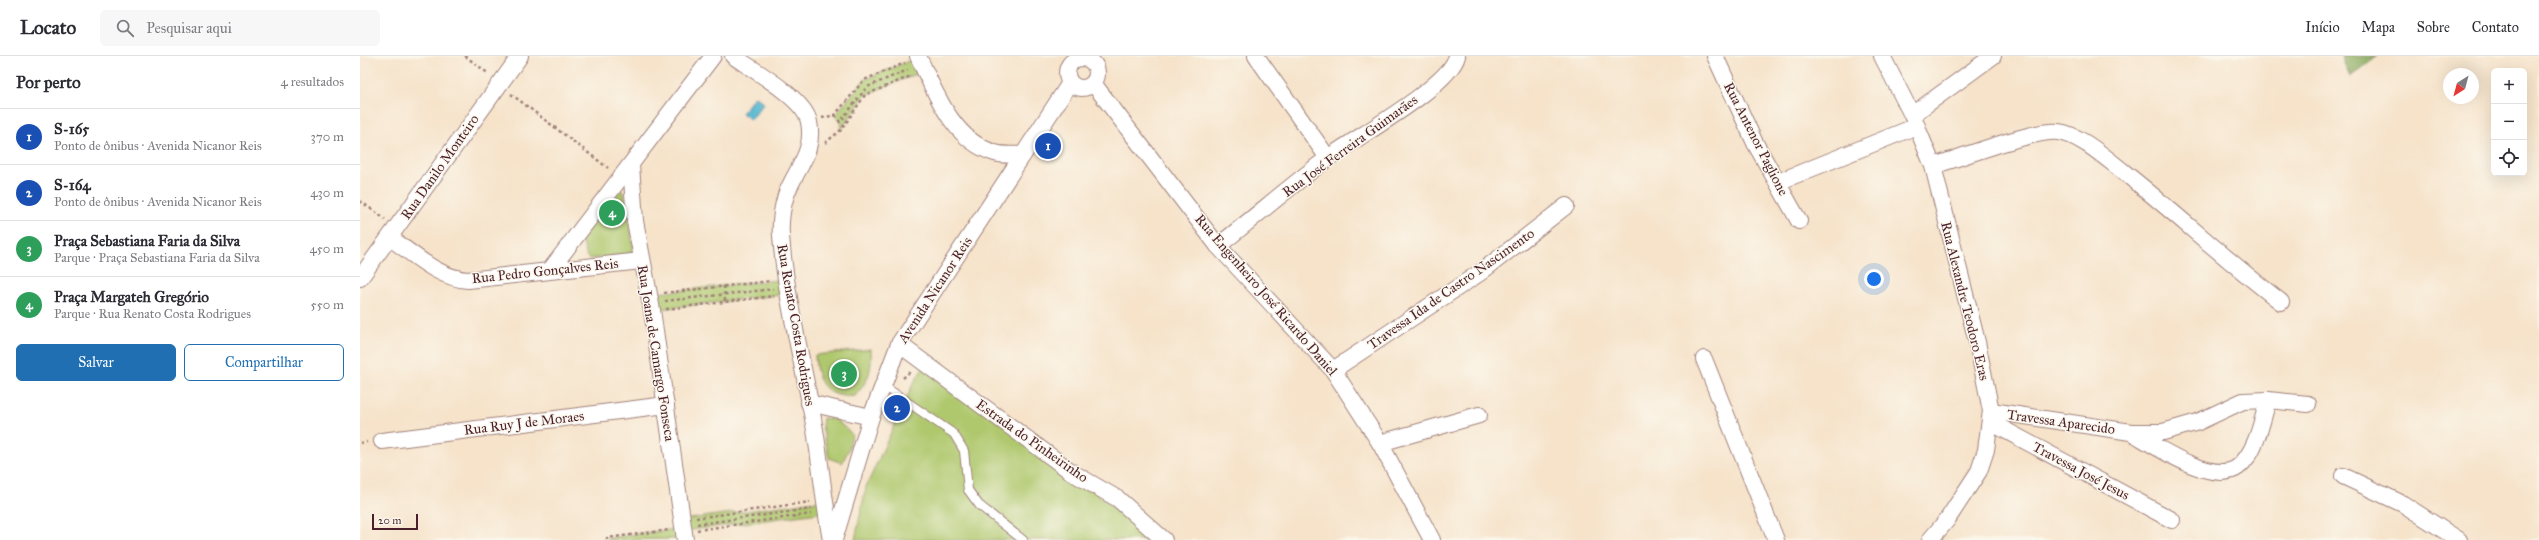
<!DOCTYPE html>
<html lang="pt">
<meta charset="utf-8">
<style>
body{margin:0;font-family:"IM FELL Great Primer",serif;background:#f7f7f7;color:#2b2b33}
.controls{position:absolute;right:12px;top:12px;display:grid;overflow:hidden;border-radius:6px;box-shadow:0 4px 16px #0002}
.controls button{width:36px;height:36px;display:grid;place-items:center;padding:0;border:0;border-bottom:1px solid #e1e1e2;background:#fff;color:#2b2b33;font:20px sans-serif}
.compass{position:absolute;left:2083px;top:12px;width:36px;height:36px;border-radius:50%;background:#fff;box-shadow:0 4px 16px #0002;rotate:216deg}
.scale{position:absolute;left:12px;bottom:10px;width:46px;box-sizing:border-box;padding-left:4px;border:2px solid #4a1f2b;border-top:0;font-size:11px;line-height:14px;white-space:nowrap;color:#4a1f2b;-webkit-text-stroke:3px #fbf7ec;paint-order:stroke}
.you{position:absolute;left:1514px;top:223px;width:14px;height:14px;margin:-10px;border:3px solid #fff;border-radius:50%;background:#1a73e8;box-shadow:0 0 0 6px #1a73e833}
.badge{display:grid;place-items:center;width:26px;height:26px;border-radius:50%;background:#1f6fb2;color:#fff;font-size:13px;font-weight:700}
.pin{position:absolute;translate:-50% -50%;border:2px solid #fff;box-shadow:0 1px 4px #0006}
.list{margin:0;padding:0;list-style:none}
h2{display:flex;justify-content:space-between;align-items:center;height:52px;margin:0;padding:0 16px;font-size:17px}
h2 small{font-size:13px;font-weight:400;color:#7c7c81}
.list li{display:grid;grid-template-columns:26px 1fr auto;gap:12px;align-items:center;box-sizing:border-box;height:56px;padding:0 16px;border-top:1px solid #e1e1e2}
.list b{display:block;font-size:15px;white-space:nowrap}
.list p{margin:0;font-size:13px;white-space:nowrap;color:#7c7c81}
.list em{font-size:13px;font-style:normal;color:#7c7c81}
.actions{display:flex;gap:8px;padding:12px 16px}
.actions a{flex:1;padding:9px 0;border:1px solid #1f6fb2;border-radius:6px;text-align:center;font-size:14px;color:#1f6fb2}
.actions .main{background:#1f6fb2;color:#fff}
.icon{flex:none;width:22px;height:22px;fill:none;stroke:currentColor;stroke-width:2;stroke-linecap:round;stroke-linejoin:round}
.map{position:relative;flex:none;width:2179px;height:484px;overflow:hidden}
header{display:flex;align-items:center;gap:24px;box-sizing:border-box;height:56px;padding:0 20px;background:#fff;border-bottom:1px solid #e1e1e2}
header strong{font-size:19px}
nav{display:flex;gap:22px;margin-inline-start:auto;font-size:14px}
.search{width:280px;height:36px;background:#f7f7f7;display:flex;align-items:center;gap:10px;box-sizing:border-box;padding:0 14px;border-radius:6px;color:#7c7c81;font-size:15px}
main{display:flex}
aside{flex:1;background:#fff}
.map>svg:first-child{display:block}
.green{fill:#afc86d;stroke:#7c744c}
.forest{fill:#8bac60;stroke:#6a6646}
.water{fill:#4eb4cd;stroke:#4c6a7c}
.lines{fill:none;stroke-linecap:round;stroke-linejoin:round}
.service-casing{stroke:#a0817a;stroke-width:10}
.minor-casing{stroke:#a0817a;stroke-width:18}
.path{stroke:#a0817a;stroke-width:2.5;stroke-dasharray:3 3;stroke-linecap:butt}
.service{stroke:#fff;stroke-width:8}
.minor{stroke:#fff;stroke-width:16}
.labels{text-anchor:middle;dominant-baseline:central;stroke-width:3;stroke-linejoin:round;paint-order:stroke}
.street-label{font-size:14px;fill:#4a1f2b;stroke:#fbf7ec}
</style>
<header>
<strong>Locato</strong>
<div class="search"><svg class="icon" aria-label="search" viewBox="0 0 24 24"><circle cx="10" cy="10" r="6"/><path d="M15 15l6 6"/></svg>Pesquisar aqui</div>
<nav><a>Início</a><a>Mapa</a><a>Sobre</a><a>Contato</a></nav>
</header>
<main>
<aside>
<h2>Por perto<small>4 resultados</small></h2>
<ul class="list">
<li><span class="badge" style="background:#1a4fb4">1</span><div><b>S-165</b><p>Ponto de ônibus · Avenida Nicanor Reis</p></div><em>370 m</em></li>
<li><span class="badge" style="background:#1a4fb4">2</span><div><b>S-164</b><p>Ponto de ônibus · Avenida Nicanor Reis</p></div><em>430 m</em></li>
<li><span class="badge" style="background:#2e9e5b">3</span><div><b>Praça Sebastiana Faria da Silva</b><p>Parque · Praça Sebastiana Faria da Silva</p></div><em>450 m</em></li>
<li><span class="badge" style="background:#2e9e5b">4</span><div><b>Praça Margateh Gregório</b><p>Parque · Rua Renato Costa Rodrigues</p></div><em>550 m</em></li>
</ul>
<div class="actions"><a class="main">Salvar</a><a>Compartilhar</a></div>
</aside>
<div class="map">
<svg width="2179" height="484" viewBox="0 0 2179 484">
<rect width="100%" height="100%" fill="#fbf7ec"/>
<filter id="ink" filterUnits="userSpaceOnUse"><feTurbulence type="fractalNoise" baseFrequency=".025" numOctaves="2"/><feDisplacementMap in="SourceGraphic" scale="8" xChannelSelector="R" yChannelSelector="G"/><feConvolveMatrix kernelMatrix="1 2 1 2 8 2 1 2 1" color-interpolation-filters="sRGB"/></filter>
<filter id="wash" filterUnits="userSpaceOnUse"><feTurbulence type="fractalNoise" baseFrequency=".012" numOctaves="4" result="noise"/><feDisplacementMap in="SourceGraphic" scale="16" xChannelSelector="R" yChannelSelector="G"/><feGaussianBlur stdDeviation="0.9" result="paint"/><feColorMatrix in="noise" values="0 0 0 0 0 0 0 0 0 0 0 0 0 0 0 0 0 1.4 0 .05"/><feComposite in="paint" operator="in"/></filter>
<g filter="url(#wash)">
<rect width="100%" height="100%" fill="#f6e3ca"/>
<g class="green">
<polygon points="558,1 564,15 505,39 481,74 480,66 475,59 504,24"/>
<polygon points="261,134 264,137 274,194 272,197 230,203 227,201 221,182"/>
<polygon points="427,223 428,238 292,254 288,238"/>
<path d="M 511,293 C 512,316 509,323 495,340 C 466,343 456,326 455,299 Z"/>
<polygon points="564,310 745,444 795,484 495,484 506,431 553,328"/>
<polygon points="463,362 475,363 492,378 489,393 482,407 469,402 462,370"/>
<polygon points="464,444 466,456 324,475 322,464"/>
<polygon points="316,473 317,483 247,484 247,482"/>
</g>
<polygon class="forest" points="1981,0 2018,0 1990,21"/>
<polygon class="water" points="395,40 404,47 391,64 382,57"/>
</g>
<g filter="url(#ink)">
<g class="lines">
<g class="service-casing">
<polyline id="service" points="524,330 594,378 604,395 608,434 619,449 663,484"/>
</g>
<g class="minor-casing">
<g id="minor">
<path d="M 373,0 C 392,13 445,43 449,66 C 455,97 436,112 426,139 C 422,152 420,166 421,180 C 426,246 444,309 455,374 C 461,410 464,447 471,484"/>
<path d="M 558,0 C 575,36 593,85 635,97 C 643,100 655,98 663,99"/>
<polyline points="896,0 968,102"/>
<polyline points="1355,0 1395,87 1439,165"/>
<polyline points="1522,0 1552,59 1573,110 1617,286 1631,355 1626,394 1619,415 1587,464 1570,484"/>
<circle cx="722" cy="17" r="15"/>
<polyline points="733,27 858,190 973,314 1020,387 1072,484"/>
<polyline points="1552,59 1633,0"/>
<polyline points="271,109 275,165 292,254 325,484"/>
<path d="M 1573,110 C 1600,102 1675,73 1698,76 C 1720,78 1748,104 1765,117 C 1818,159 1867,205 1921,246"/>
<polyline points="1418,126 1557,70"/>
<path d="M 30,182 C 54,198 78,222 108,224 L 281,205"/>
<path d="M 858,190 C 895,161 930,130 968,102 C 995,82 1090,30 1097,0"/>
<polyline points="191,213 353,0"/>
<polyline points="0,222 160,0"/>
<polyline points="539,288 713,417 758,443 804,484"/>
<polyline points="1344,303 1416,484"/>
<polyline points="973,314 1121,216 1206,150"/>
<polyline points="449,347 511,361"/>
<polyline points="1631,355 1771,376 1803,376 1838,366 1883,345 1908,344 1948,348"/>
<polyline points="1630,366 1812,464"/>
<path d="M 1771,376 C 1794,389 1853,430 1878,411 C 1896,397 1902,365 1908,344"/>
<polyline points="22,385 306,349"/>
<polyline points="1020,387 1119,359"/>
<polyline points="1983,420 2043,448 2099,484"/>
<polyline points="474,484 511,361 539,288 710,27"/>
</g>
</g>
<g class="path">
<polyline points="105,0 129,18"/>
<polyline points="151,38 248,112"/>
<polyline points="475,59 480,66 507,31 548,14"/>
<polyline points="462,62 475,59 504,24 545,7"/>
<polyline points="465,87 481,74 505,39 551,20"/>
<polyline points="0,145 25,163"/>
<polyline points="364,230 365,246"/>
<polyline points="304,237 411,225"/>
<polyline points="305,245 413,233"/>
<polyline points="306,253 414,240"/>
<polyline points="543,322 551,315"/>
<polyline points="0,387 7,386"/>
<polyline points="336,462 450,446"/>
<polyline points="337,468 451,453"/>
<polyline points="337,474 451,458"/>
<polyline points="247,484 247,482 310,474"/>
</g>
<use href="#service" class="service"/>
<use href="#minor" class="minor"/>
</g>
</g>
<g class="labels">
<g class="street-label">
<text transform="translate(1396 83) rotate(63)">Rua Antenor Paglione</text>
<text transform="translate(990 90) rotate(-36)">Rua José Ferreira Guimarães</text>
<text transform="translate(80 111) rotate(-55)">Rua Danilo Monteiro</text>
<text transform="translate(185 215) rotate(-6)">Rua Pedro Gonçalves Reis</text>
<text transform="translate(1091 233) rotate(-35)">Travessa Ida de Castro Nascimento</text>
<text transform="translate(575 234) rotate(-57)">Avenida Nicanor Reis</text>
<text transform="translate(906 239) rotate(49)">Rua Engenheiro José Ricardo Daniel</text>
<text transform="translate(1605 245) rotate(76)">Rua Alexandre Teodoro Eras</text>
<text transform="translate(436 269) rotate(80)">Rua Renato Costa Rodrigues</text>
<text transform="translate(296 297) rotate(81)">Rua Joana de Camargo Fonseca</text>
<text transform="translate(1701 366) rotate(8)">Travessa Aparecido</text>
<text transform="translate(164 367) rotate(-7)">Rua Ruy J de Moraes</text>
<text transform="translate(672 385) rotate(35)">Estrada do Pinheirinho</text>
<text transform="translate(1721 415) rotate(28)">Travessa José Jesus</text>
</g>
</g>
</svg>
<div class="controls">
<button>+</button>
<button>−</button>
<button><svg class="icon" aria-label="locate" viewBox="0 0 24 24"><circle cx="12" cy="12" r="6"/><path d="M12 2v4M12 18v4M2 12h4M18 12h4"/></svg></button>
</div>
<svg class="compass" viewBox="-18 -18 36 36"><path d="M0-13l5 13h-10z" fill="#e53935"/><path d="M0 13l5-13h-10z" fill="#7c7c81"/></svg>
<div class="scale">20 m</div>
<div class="you"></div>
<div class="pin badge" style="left:688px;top:90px;background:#1a4fb4">1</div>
<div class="pin badge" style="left:537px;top:352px;background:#1a4fb4">2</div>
<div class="pin badge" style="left:484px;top:318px;background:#2e9e5b">3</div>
<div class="pin badge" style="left:252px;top:157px;background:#2e9e5b">4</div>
</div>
</main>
